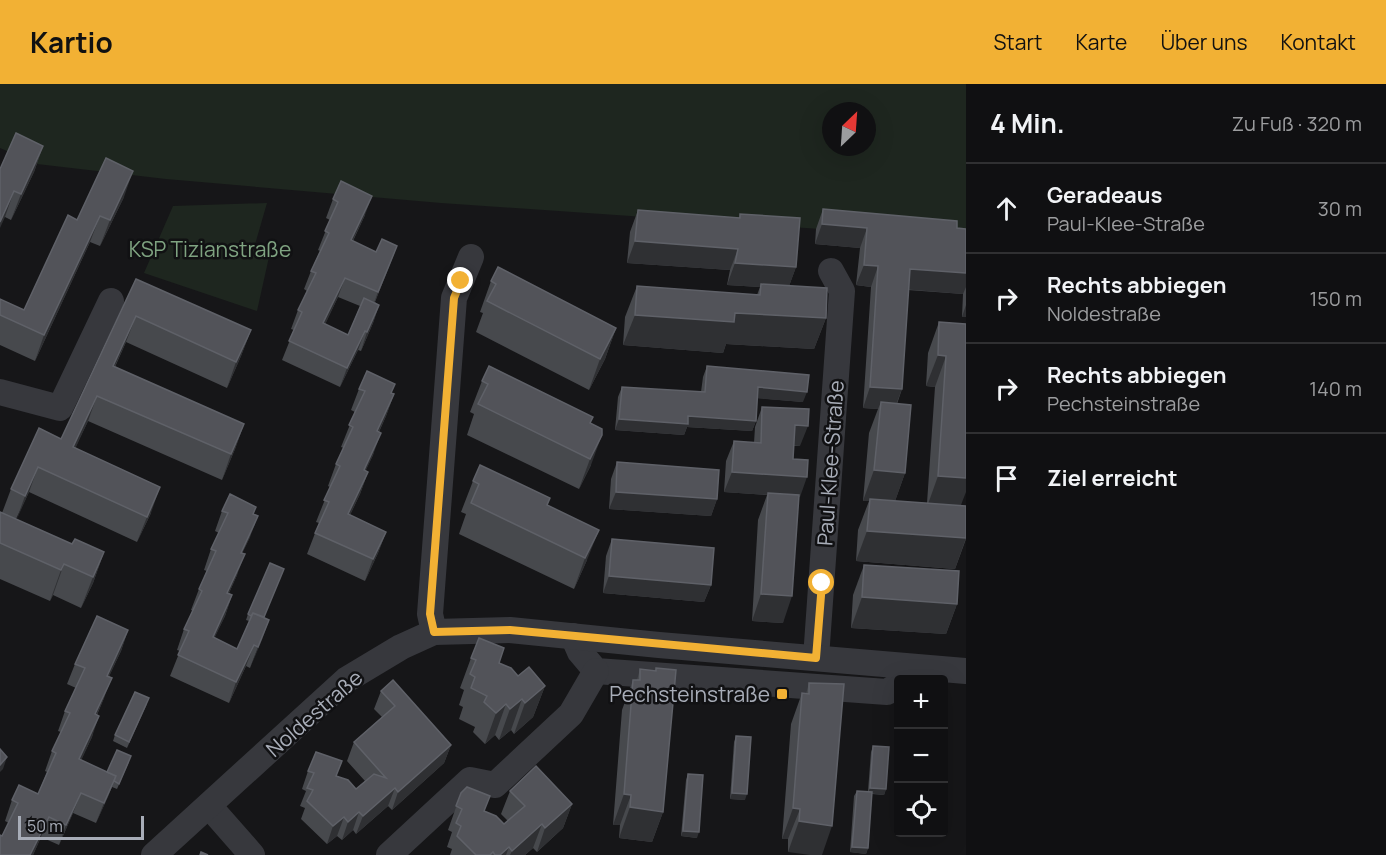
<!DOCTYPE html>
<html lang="de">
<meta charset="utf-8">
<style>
body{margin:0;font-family:Manrope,sans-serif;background:#19191b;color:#f1f3f6}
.controls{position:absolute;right:18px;bottom:18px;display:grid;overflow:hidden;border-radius:6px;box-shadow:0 6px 24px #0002}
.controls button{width:54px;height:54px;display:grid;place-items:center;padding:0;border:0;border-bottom:2px solid #303032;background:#101012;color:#f1f3f6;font:30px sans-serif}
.compass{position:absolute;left:822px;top:18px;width:54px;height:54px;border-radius:50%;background:#101012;box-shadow:0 6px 24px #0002;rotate:25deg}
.scale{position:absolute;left:18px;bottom:15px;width:126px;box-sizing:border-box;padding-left:6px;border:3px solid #a8adb8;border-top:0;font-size:16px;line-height:21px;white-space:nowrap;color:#a8adb8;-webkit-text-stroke:4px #111113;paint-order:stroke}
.stop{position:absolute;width:18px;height:18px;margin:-14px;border:4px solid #f2b134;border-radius:50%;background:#fff}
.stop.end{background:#f2b134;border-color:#fff;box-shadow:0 2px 6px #0008}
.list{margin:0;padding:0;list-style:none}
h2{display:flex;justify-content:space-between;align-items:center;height:78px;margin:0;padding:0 24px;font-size:26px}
h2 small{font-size:20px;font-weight:400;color:#9c9d9f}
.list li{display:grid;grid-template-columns:39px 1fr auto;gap:18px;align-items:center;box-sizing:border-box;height:90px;padding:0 24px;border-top:2px solid #303032}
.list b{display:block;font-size:22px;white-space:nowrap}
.list p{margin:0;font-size:20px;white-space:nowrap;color:#9c9d9f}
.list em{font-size:20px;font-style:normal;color:#9c9d9f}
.icon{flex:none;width:33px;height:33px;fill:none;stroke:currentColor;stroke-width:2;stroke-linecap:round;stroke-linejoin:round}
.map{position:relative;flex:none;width:966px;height:771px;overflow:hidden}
header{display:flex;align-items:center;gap:36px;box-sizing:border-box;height:84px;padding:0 30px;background:#f2b134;color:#111}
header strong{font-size:28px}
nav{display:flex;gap:33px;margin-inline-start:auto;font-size:21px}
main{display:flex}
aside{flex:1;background:#101012}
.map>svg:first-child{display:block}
.green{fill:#1e261f;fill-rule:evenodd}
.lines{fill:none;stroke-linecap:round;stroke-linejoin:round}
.minor{stroke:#37383d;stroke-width:26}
.wall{fill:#47494d;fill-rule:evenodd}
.shaded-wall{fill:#2f3033}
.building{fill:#525359;stroke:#5f6168;stroke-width:1.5}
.route{stroke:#f2b134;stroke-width:8}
.poi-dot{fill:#f2b134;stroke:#111113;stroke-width:2}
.labels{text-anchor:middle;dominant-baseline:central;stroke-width:5;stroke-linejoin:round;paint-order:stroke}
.park-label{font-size:21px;fill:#7fa381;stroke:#111113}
.street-label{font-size:21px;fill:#a8adb8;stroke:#111113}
.poi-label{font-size:21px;fill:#a8adb8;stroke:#111113;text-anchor:end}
</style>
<header>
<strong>Kartio</strong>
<nav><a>Start</a><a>Karte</a><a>Über uns</a><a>Kontakt</a></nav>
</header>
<main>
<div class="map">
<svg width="966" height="771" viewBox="0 0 966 771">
<rect width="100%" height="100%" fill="#161618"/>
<g class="green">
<path d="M 0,0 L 966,0 L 966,155 L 441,119 L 166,95 L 37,80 L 0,64 ZM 831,27 L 867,27 L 867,63 L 831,63 Z"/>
<polygon points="267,119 254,164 269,173 257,227 144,189 173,122"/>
</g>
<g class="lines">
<g class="minor">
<polyline points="0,308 60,324 111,217"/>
<polyline points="434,548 430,530 454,214 471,173"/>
<polyline points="573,552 580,568 596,587 887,608 898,601"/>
<polyline points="816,574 842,207 831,187"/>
<polyline points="209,722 252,771"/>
<polyline points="154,771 346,596 401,563 434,548 510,546 659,561 966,587"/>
<polyline points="389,771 470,696 495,701 571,630 596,587"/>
</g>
</g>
<g class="wall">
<polygon points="43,62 34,88 11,136 5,133 0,85"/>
<polygon points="124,113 100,162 90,158 35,277 0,261 0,215 24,226 77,136"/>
<path d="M 333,115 L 365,131 L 353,157 L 376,168 L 397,162 L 375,218 L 379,221 L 373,239 L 361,267 L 358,266 L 340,303 L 282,276 L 294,246 L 291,245 L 298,226 L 307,207 L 304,205 L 311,187 L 320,167 L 318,166 L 330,136 L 326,134 ZM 338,213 L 360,222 L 348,251 L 325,240 Z"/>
<polygon points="823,125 957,144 966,145 966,233 962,233 963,210 908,206 902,305 897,320 905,389 895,417 927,419 935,303 926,302 928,269 939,238 966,240 961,422 966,422 966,455 955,485 856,477 858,446 869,417 863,417 869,349 878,325 863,324 871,203 856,201 860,164 815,160 816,145"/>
<polygon points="638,126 739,134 740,130 796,183 789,202 826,234 814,265 726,260 723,269 623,261 625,233 637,202 757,211 760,203 727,201 730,186 627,179 630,148"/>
<polygon points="136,195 251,246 241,272 227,304 126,258 115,283 244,340 235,365 222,396 88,337 75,364 151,429 137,458 29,408 16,435 72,460 104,468 93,499 81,524 53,511 50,517 0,495 0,428 2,429 11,405 61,355"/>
<polygon points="491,197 616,244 605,275 589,306 476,248 483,229 480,228"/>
<polygon points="707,282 803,318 757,314 756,337 752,347 687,343 684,351 615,346 618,313 622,303 701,308 703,293"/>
<polygon points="482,297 591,340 591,381 579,405 467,351 474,330 470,328"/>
<polygon points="359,305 394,310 386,332 379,348 373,371 365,387 368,388 360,410 350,431 386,448 378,469 365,497 307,470 319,439 316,438 330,403 328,402 336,380 344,364 341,363 355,328 351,326"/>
<polygon points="762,323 800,362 794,362 793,375 800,413 798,413 783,539 752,537 758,436 767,411 724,408 726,377 734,357 754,359 755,343"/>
<polygon points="617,378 717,415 711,432 609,425 611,395"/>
<polygon points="473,397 548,421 587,476 574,505 459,450 466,430 461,428"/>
<polygon points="222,427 254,430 250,453 242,469 237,491 229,509 232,511 225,532 214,554 237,565 249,537 246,536 248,530 264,534 269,536 250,584 246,582 229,619 170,592 180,567 177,566 184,545 193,527 191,526 199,505 207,487 204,486 211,465 219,449 215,447"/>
<polygon points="612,455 711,501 704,518 603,509 606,472"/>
<polygon points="864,481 957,520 946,550 851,544 853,511"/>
<polygon points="128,546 121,567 109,592 104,614 97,631 92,653 81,676 107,688 129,678 117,705 112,703 96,739 73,729 59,761 41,753 33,771 0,771 2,752 9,739 5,737 12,716 38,710 47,688 45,687 52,667 61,648 58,647 65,627 76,604 67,600 75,580"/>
<polygon points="471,574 499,579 518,592 545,602 533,633 514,650 511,646 499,656 495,651 485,660 473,648 475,643 459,635 463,623 459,621 464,606 460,604"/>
<polygon points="656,584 663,728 652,758 619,754 620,741 613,741 622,626 633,596 637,596 640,585 655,587"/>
<polygon points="809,599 832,742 788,768 788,755 782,755 791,640 802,609 806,610"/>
<polygon points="381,607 451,661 444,679 392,726 388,722 356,750 353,746 342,756 337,752 327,760 301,735 305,724 300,722 306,707 302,705 308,687 336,692 356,705 365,697 347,677 354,658 382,633 374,625"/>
<polygon points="147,620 127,664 113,657 115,651"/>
<polygon points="736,652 745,716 730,715 734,658"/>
<polygon points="873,662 886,705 884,711 872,710 868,764 866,770 850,768 854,712 857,707 868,707 871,668"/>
<polygon points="688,690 697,754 681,752 686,696"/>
<polygon points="510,707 572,720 563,744 537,768 533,764 525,771 450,771 452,765 447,763 452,748 448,746 461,709 484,727 504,740 508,737 501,730"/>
</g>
<g class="shaded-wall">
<polygon points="43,62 34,88 11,136 21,110"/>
<polygon points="133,87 124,113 100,162 110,136"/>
<polygon points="14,107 5,133 0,144 0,138"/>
<polygon points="372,112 365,131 344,175 351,156"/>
<polygon points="100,132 90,158 35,277 44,251"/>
<polygon points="822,140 867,144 860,164 815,160"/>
<polygon points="635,157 738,165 730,186 627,179"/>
<polygon points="397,162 390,181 371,227 378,208"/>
<polygon points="735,179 796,183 788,205 761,200 760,203 727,201"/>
<polygon points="864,181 878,182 871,203 856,201"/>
<polygon points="910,185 966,189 966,203 963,210 902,205"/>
<polygon points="345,194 338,213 317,258 323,239"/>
<polygon points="379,221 373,239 361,267 367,248"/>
<polygon points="966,221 966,233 962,233"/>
<polygon points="735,229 826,234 814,265 726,260 723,269 623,261 635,231"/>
<polygon points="136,232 126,258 103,308 113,282"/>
<polygon points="616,244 605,275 589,306 600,275"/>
<polygon points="251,246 241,272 227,304 236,278"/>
<polygon points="365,247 358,266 340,303 347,284"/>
<polygon points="938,271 946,272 935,303 926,302"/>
<polygon points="758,303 807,308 803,318 754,314"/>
<polygon points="870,303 902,305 894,326 881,318 878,325 863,324"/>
<polygon points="394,310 386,332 369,369 377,347"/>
<polygon points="97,312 88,337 64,389 73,363"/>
<polygon points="688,332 756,337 752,347 687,343 684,351 615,346 619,335"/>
<polygon points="244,340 235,365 222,396 231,370"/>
<polygon points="795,341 808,342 800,362 788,361"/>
<polygon points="381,349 373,371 356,408 364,386"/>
<polygon points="602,351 591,381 579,405 590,375"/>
<polygon points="38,383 29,408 16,437 25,412"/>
<polygon points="874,386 905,389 894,420 870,415 869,417 863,417"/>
<polygon points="368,388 360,410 340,452 348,430"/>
<polygon points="732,388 807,393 800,413 724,408"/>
<polygon points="938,392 966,394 966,408 959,426 927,423"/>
<polygon points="160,403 151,429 137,458 147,433"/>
<polygon points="616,408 717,415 711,432 609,425"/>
<polygon points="258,432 250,453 233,489 241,469"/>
<polygon points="599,446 587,476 574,505 585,474"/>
<polygon points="867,447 966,454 955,485 856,477"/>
<polygon points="386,448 378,469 365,497 373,475"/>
<polygon points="104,468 93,499 81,524 93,493"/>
<polygon points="245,470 237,491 220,529 227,509"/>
<polygon points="64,480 53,511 50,517 61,486"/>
<polygon points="609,492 711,501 704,518 603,509"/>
<polygon points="761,510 792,512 783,539 752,537"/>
<polygon points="232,511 225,532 205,574 213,553"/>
<polygon points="862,513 957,520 946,550 851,544"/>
<polygon points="269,536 262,556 250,584 258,563"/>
<polygon points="128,546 121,567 100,612 107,592"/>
<polygon points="254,561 246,582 229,619 236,598"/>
<polygon points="112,594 104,614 88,651 95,630"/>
<polygon points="545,602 533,633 514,650 525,619"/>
<polygon points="522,615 511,646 499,656 510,625"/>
<polygon points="506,620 495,651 485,660 496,629"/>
<polygon points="99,632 92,653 72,696 79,675"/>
<polygon points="451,661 444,679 392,726 398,708"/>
<polygon points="7,673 3,685 0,688 0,681"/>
<polygon points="116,692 108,713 96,739 104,719"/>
<polygon points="395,704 388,722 356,750 363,732"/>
<polygon points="870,704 886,705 884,711 868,709"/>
<polygon points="81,709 73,729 59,761 66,741"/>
<polygon points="732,709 747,710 745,716 730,715"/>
<polygon points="624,710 631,711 620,741 613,741"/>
<polygon points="572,720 563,744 537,768 545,744"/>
<polygon points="630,723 663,728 652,758 619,754"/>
<polygon points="793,724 800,725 788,755 782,755"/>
<polygon points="359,728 353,746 342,756 348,738"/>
<polygon points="49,733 41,753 33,771 30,771"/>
<polygon points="344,733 337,752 327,760 333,742"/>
<polygon points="799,737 832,742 822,771 810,771 788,768"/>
<polygon points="542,740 533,764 525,771 510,771 512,767"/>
<polygon points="683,747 699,748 697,754 681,752"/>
<polygon points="509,763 506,771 500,771"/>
<polygon points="852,763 868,764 866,770 850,768"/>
</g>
<g class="building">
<polygon points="16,49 43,62 21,110 14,107 0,138 0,85"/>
<polygon points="106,74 133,87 110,136 100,132 44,251 0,231 0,215 24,226 68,131 77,136"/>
<polygon points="341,97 372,112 351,156 376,168 382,155 397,162 378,208 345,194 323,239 348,251 364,214 379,221 367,248 365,247 347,284 289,257 302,228 298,226 316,189 311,187 329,149 325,147 338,118 333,115"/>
<polygon points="823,125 957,137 957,144 966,145 966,189 910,185 902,305 870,303 878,182 864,181 867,144 822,140"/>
<polygon points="638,126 740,134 740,130 800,134 796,183 735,179 738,165 635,157"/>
<polygon points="498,183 616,244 600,275 487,217 496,200 491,197"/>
<polygon points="136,195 251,246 236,278 136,232 113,282 244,340 231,370 97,312 73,363 160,403 147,433 38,383 25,412 11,405 39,344 61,355"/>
<polygon points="761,200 827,204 826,234 735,229 734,238 635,231 637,202 760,211"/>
<polygon points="939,238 966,240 966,394 938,392 946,272 938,271"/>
<polygon points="489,282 593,333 590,339 602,345 602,351 590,375 478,320 488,300 482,297"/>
<polygon points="707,282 809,291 807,308 758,303 756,337 688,332 688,340 619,335 622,303 705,308"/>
<polygon points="367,287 395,300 391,309 394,310 377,347 381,349 364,386 368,388 348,430 386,448 373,475 315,449 329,418 324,416 340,382 336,380 353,343 349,341 365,307 359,305"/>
<polygon points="881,318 911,321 905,389 874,386"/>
<polygon points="762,323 809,325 808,342 795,341 793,375 808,376 807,393 732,388 734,357 761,359"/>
<polygon points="617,378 719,386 717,415 616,408"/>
<polygon points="480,381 550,414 547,421 599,446 585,474 471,419 479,400 473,397"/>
<polygon points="768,409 799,411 792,512 761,510"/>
<polygon points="230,410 256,423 253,430 258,432 241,469 245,470 227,509 232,511 213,553 237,565 253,529 269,536 258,563 254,561 236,598 178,571 189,547 184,545 202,507 199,505 216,467 211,465 228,429 222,427"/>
<polygon points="870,415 966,422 966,454 867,447"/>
<polygon points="0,428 72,460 75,455 104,468 93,493 64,480 61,486 0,459"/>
<polygon points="612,455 714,464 711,501 609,492"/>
<polygon points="270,479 284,485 264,533 253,529 251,532 248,530"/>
<polygon points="864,481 959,487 957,520 862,513"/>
<polygon points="97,532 128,546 107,592 112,594 95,630 99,632 79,675 116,692 104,719 81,709 66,741 49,733 30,771 0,771 0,751 2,752 18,719 12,716 19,701 38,710 56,669 52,667 70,629 65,627 85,584 75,580"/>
<polygon points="479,554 504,564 499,579 511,584 518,592 529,583 545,602 525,619 522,615 510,625 506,620 496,629 484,618 487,612 471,604 475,593 470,590 476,576 471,574"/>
<polygon points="656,584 676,586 663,728 630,723 631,711 624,710 633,596 640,596 640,585 656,587"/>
<polygon points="393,596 451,661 398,708 395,704 363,732 359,728 348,738 344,733 333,742 307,717 313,706 307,704 314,689 308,687 316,668 342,677 336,692 348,696 356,705 374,690 386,694 354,658 395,622 381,607"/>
<polygon points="809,599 844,600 832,742 799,737 800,725 793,724 802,609 809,610"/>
<polygon points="135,608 149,614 129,658 115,651"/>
<polygon points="736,652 751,653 747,710 732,709"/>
<polygon points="873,662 889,663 886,705 870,704"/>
<polygon points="0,665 7,673 0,681"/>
<polygon points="117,666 131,672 119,700 114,697 116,692 107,688"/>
<polygon points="536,682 572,720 545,744 542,740 512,767 509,763 500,771 495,771 493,768 490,771 476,771 457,752 461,742 456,739 462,725 456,722 461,709 467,703 490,712 484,727 496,732 504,740 525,722 510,707"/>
<polygon points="688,690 703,691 699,748 683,747"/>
<polygon points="857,707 872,708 868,764 852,763"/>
<polygon points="201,768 208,771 200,771"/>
</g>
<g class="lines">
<polyline class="route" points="461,197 454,214 430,530 434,548 510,546 816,574 822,499"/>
</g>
<rect class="poi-dot" x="776" y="604" width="12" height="12" rx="3"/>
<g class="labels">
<g class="park-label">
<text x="210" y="165">KSP Tizianstraße</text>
</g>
<g class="street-label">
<text transform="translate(830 379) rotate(-86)">Paul-Klee-Straße</text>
<text transform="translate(314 629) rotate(-41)">Noldestraße</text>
</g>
<g class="poi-label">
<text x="770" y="610">Pechsteinstraße</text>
</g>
</g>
</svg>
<div class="controls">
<button>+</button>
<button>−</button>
<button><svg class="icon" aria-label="locate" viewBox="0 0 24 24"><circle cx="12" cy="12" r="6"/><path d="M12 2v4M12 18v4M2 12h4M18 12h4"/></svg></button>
</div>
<svg class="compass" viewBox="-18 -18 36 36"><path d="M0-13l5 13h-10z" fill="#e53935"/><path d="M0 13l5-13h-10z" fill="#9c9d9f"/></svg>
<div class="scale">50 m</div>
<div class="stop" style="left:822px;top:499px"></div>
<div class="stop end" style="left:461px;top:197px"></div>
</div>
<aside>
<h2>4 Min.<small>Zu Fuß · 320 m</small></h2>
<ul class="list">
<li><svg class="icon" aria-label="ahead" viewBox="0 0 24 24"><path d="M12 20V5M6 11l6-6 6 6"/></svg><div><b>Geradeaus</b><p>Paul-Klee-Straße</p></div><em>30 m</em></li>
<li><svg class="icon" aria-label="right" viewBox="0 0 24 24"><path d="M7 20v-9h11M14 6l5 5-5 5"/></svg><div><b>Rechts abbiegen</b><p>Noldestraße</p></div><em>150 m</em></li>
<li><svg class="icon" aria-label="right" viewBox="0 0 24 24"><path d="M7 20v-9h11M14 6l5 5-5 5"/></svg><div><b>Rechts abbiegen</b><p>Pechsteinstraße</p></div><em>140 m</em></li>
<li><svg class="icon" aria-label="arrive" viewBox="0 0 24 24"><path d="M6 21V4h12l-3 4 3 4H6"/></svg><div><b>Ziel erreicht</b></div></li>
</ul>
</aside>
</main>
